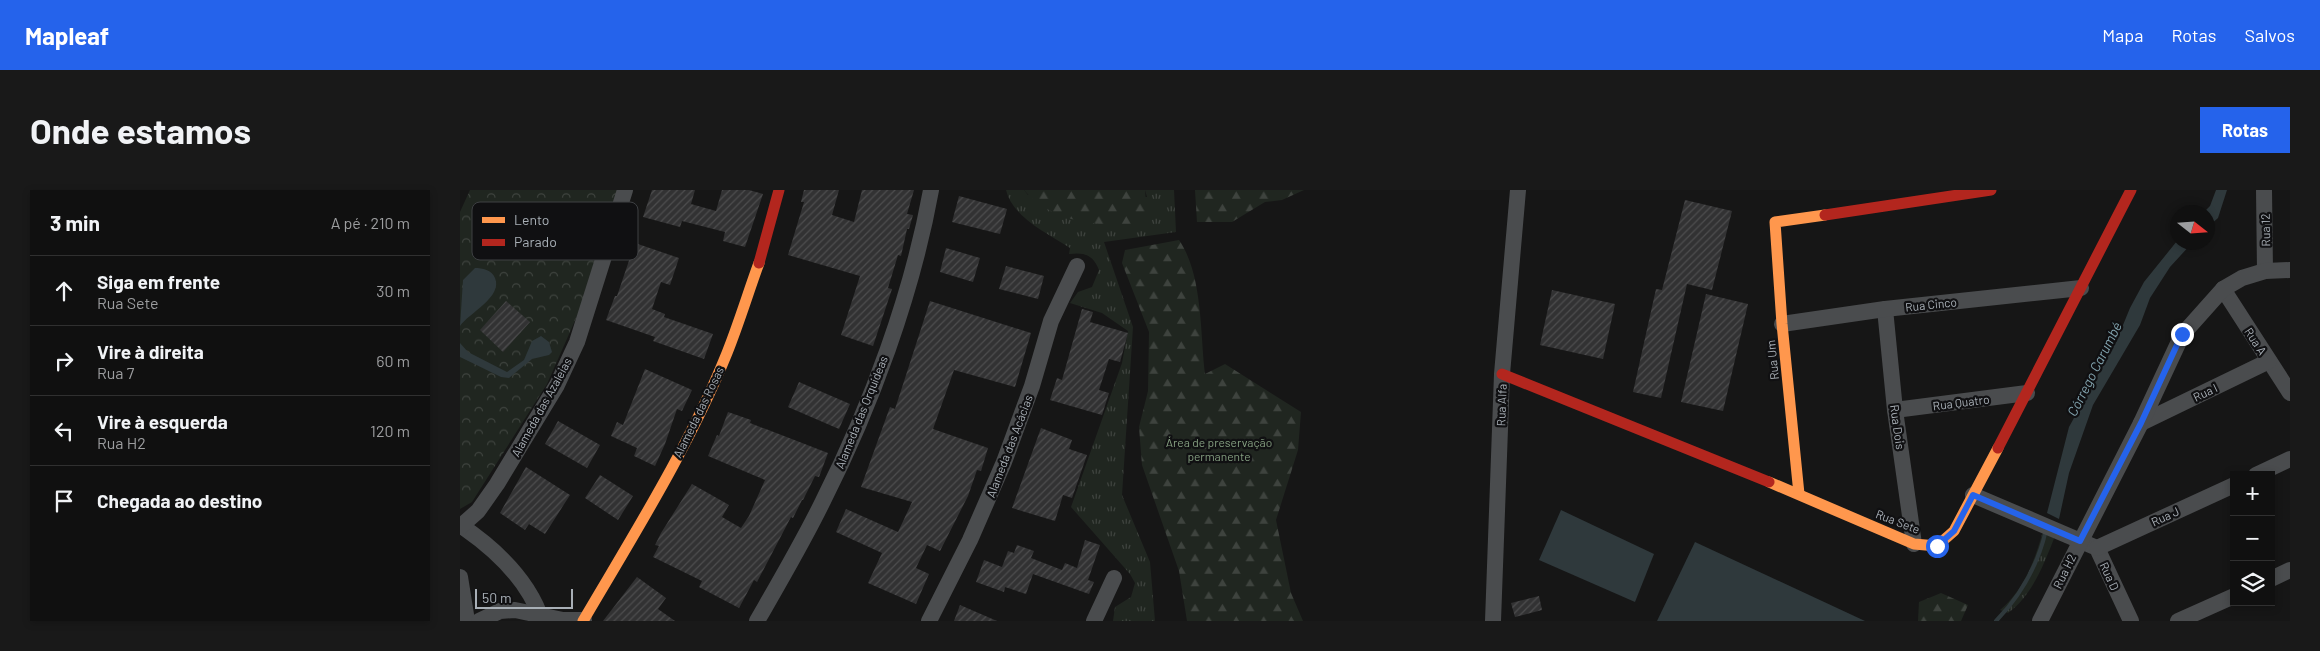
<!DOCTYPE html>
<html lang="pt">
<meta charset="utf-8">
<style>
body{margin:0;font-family:Barlow,sans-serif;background:#191919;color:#f1f3f6}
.controls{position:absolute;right:15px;bottom:15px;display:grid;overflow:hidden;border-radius:0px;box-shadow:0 2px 8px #0003}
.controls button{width:45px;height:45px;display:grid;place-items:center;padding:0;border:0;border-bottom:1px solid #303030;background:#101010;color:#f1f3f6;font:25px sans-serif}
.compass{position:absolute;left:1710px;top:15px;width:45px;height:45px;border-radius:50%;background:#101010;box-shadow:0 2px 8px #0003;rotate:107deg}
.scale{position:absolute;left:15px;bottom:12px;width:98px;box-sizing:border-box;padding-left:5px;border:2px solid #a8afb6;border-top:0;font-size:14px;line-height:18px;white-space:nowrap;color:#a8afb6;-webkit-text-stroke:4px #101012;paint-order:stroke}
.stop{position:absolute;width:15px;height:15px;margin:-11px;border:4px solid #2563eb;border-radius:50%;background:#fff}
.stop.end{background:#2563eb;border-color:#fff;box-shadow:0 1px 5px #0008}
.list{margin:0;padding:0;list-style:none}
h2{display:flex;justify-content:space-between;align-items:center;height:65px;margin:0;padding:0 20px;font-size:21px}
h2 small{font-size:16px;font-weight:400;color:#9c9d9f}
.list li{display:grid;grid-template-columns:32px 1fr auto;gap:15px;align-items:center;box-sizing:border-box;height:70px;padding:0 20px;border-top:1px solid #303030}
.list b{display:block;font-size:19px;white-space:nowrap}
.list p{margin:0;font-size:16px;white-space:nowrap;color:#9c9d9f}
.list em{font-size:16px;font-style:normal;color:#9c9d9f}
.icon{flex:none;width:28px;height:28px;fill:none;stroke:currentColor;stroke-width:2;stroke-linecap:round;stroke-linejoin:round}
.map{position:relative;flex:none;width:1830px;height:431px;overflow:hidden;border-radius:0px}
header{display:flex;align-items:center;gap:30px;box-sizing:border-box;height:70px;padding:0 25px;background:#2563eb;color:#fff}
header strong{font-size:24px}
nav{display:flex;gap:28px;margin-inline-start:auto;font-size:18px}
.intro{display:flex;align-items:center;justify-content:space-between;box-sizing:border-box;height:120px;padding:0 30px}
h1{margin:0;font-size:35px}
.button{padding:12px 22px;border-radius:0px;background:#2563eb;color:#fff;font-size:18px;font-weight:700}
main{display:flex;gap:30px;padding:0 30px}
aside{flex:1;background:#101010;border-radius:0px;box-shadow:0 2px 8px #0003}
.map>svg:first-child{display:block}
.grass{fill:url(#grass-tufts)}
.forest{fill:url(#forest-firs)}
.park{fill:url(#park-crowns)}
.water{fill:#2f393c}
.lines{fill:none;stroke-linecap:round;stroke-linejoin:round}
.stream{stroke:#2f393c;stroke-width:4}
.building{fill:url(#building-hatch)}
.street{stroke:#4a4c4e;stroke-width:16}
.slow{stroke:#ff974d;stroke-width:11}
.jam{stroke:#b3261e;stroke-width:11}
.route{stroke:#2563eb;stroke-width:6}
.labels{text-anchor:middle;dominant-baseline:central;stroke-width:4.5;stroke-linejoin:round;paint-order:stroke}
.street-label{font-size:12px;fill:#a8afb6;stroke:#101012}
.park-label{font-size:12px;fill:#859f81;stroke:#101012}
.water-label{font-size:14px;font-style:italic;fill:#82a3ae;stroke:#101012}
.key{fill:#101012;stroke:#3e4043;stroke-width:1}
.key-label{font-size:14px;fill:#a8afb6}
</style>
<header>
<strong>Mapleaf</strong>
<nav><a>Mapa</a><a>Rotas</a><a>Salvos</a></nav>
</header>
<div class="intro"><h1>Onde estamos</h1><a class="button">Rotas</a></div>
<main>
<aside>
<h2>3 min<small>A pé · 210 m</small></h2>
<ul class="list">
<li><svg class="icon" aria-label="ahead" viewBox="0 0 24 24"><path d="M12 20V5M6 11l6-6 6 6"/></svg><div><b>Siga em frente</b><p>Rua Sete</p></div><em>30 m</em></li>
<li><svg class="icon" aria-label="right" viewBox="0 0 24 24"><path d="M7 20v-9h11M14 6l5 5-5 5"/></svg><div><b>Vire à direita</b><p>Rua 7</p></div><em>60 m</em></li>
<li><svg class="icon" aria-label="left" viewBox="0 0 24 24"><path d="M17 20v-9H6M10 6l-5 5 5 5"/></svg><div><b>Vire à esquerda</b><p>Rua H2</p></div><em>120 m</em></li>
<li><svg class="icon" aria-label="arrive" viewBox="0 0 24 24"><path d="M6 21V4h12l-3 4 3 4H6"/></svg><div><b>Chegada ao destino</b></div></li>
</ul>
</aside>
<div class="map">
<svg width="1830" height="431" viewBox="0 0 1830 431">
<defs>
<pattern id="grass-tufts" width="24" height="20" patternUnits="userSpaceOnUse" patternTransform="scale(1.25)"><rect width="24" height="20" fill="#202620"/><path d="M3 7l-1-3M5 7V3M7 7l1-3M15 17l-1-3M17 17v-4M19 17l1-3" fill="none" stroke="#3e433e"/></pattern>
<pattern id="forest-firs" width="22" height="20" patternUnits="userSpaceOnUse" patternTransform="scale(1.25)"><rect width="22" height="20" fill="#202620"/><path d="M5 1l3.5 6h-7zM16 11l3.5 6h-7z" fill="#3e433e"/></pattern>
<pattern id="park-crowns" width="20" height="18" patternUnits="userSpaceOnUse" patternTransform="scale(1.25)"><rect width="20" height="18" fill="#202620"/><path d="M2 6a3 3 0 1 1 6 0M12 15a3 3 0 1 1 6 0" fill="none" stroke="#3e433e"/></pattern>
<pattern id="building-hatch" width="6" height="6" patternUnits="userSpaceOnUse" patternTransform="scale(1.25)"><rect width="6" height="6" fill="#323233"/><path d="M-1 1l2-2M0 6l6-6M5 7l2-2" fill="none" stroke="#4d4d4e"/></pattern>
</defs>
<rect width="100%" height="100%" fill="#161616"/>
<g class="grass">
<path d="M 546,0 L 564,0 L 568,5 L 687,7 L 685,0 L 714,0 L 716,42 L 644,52 L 673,137 L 662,305 L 690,372 L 695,431 L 653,431 L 655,417 L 671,407 L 675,393 L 670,384 L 611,317 L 662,173 L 668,141 L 642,123 L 610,113 L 618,102 L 632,97 L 639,80 C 633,65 625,62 609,64 L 610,58 C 587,43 553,28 546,0 Z"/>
<path d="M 1583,341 L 1595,346 C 1584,374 1572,406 1548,423 L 1540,420 C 1564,400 1575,370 1583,341 Z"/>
</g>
<g class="forest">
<path d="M 564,0 L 685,0 L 687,25 L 682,33 C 642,38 592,33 564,0 Z"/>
<polygon points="735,0 844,0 822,10 805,12 772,32 737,32"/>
<path d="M 719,50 C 743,85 740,143 745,184 L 765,174 L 841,222 L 838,260 L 816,330 L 831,403 L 843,431 L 727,431 L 719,381 L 682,275 L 679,237 L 688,201 L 689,142 L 662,73 L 665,60 Z"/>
<polygon points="1481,403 1508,415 1501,431 1458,431 1459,412"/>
</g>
<polygon class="park" points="10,0 162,0 121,117 87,194 12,312 0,319 0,22"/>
<g class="water">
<polygon points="1756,0 1767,0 1758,28 1748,37 1748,22 1744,22 1750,16"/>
<polygon points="1717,51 1718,52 1732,53 1710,77 1690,108 1680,135 1633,215 1609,283 1599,329 1587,323 1609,237 1656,152 1670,118 1684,92"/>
<path d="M 15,78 C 22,78 32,80 35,88 C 43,107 9,123 0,136 L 3,90 Z"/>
<polygon points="81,146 89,152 92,162 89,165 72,169 49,188 41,187 0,167 0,153 8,162 47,182 64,170 72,151"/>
<polygon points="1101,320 1194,364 1175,412 1079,370"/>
<polygon points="1235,352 1405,431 1197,431"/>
</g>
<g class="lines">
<path class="stream" d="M 1536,431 C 1561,405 1578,375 1586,340"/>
</g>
<g class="building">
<polygon points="192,0 235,0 231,14 256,21 262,0 289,0 303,4 285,57 263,51 265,42 222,31 220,37 183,27"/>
<polygon points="344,0 379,0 372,25 394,32 402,0 454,0 447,24 453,25 449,39 447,39 441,66 438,65 428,98 432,99 413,156 381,145 400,86 328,65 344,12 341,12"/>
<polygon points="499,6 547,19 540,44 492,32"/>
<polygon points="1225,10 1272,21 1252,100 1227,94 1201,208 1173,202 1196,99 1202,100"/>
<polygon points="175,53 219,68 210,95 201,92 192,119 205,124 204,127 253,144 244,169 193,151 195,147 146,130 155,106 157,106"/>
<polygon points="486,58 520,68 513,92 480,82"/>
<polygon points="546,76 584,86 578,109 539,99"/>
<polygon points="1092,100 1155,114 1143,169 1080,155"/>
<polygon points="1246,104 1288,114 1263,221 1221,212"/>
<polygon points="46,111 70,132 43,162 20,140"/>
<polygon points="470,111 571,143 555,197 494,180 473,239 528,258 521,281 517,280 508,306 480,361 467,355 456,378 469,384 456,414 408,393 422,363 376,342 386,319 438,342 452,312 401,297 430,217 435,219"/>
<polygon points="622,119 633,122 630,132 668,143 660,172 649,169 639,200 649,203 642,225 590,210 597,188 602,190"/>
<polygon points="185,179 232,200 222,221 217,219 205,254 195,276 174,266 177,258 151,246 157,232 163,235"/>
<polygon points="339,192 390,214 379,239 328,217"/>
<polygon points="268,222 291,230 290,233 368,263 359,287 355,286 343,310 342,310 333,328 331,327 297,392 294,390 279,418 239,397 242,391 193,367 199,356 195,355 201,343 232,294 269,315 262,327 281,338 289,326 305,290 248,266 257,245 259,246"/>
<polygon points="98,231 140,255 127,278 85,254"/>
<polygon points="581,238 612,250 609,259 627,265 612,308 603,305 595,331 552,318"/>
<polygon points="66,277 110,305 85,344 69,334 65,340 40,323"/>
<polygon points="140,285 173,306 158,330 125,308"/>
<polygon points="625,350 640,355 628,390 634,392 629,404 573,384 566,404 545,397 544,402 516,392 524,370 542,377 548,361 554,363 557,355 574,361 571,368 602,380 605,373 617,378"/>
<polygon points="177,387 206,408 198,419 215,431 143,431"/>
<polygon points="1079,406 1082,420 1055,427 1051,413"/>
<polygon points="500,415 537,431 494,431"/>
</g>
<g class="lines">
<g class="street">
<polyline points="1804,0 1805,81"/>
<polyline points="1763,99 1830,203"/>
<polyline points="1425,119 1435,220 1454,354"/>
<polyline points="1322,134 1425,119 1621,98"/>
<polyline points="1435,220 1567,203"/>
<polyline points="1681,233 1809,171"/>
<polyline points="1796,285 1830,269"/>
<polyline points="1513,305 1637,358 1671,431"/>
<path d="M 0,335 C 34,358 69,390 82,431"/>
<polyline points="0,337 18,321 37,294 97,195 117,152 165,0"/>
<polyline points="1637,358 1774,295"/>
<polyline points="0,387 7,431"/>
<polyline points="1811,389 1830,380"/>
<polyline points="19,431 40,421 55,420 103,430 124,430"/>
<path d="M 297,431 C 320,391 343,352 363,311 C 411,216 452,105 471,0"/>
<polyline points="469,431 510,350 544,272 572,196 591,131 617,76"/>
<polyline points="634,431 654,388"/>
<polyline points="1033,431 1042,184 1058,0"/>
<polyline points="1580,431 1681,233 1722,145 1763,99 1782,88 1805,81 1830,80"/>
<polyline points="1718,431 1774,406"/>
</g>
<g class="slow">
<polyline points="1309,292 1454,354 1477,356 1494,341 1538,258"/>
<polyline points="1339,304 1322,134 1315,32 1365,25"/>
<path d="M 123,431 C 174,344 229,257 267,163 C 279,133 288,103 299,73"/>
</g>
<g class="jam">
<polyline points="1365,25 1531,0"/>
<polyline points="299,73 319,0"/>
<polyline points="1042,184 1309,292"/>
<polyline points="1538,258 1671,0"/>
</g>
</g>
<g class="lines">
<polyline class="route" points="1477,356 1494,341 1513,305 1620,351 1681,233 1722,144"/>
</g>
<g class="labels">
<g class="street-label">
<text transform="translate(1805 40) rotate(-91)">Rua 12</text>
<text transform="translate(1471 114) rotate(-6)">Rua Cinco</text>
<text transform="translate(1796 151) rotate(57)">Rua A</text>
<text transform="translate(1312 170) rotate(-96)">Rua Um</text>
<text transform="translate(1745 202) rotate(-26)">Rua I</text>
<text transform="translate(1501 212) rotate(-7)">Rua Quatro</text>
<text transform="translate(1041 215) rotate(-88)">Rua Alfa</text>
<text transform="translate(81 217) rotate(-61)">Alameda das Azaleias</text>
<text transform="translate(238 222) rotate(-64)">Alameda das Rosas</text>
<text transform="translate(401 222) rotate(-68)">Alameda das Orquídeas</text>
<text transform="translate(1438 237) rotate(82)">Rua Dois</text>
<text transform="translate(549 256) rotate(-69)">Alameda das Acácias</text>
<text transform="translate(1705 326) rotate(-25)">Rua J</text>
<text transform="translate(1438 331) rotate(21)">Rua Sete</text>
<text transform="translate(1604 381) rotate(-64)">Rua H2</text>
<text transform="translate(1650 386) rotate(65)">Rua D</text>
</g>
<g class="park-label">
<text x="759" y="252">Área de preservação<tspan x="759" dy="14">permanente</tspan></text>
</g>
<g class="water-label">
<text transform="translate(1634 179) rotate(-63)">Córrego Carumbé</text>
</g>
</g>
<rect x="12" y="12" width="166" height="58" rx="8" class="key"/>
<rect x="22" y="27" width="23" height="6" fill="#ff974d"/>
<rect x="22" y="49" width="23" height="7" fill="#b3261e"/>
<g class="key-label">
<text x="54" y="35">Lento</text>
<text x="54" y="57">Parado</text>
</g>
</svg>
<div class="controls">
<button>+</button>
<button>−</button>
<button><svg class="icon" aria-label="layers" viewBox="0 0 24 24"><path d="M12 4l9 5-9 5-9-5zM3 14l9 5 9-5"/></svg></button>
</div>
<svg class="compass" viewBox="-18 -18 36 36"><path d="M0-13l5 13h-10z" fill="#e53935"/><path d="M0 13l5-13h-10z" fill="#9c9d9f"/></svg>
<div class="scale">50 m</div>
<div class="stop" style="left:1477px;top:356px"></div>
<div class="stop end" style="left:1722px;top:144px"></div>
</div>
</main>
